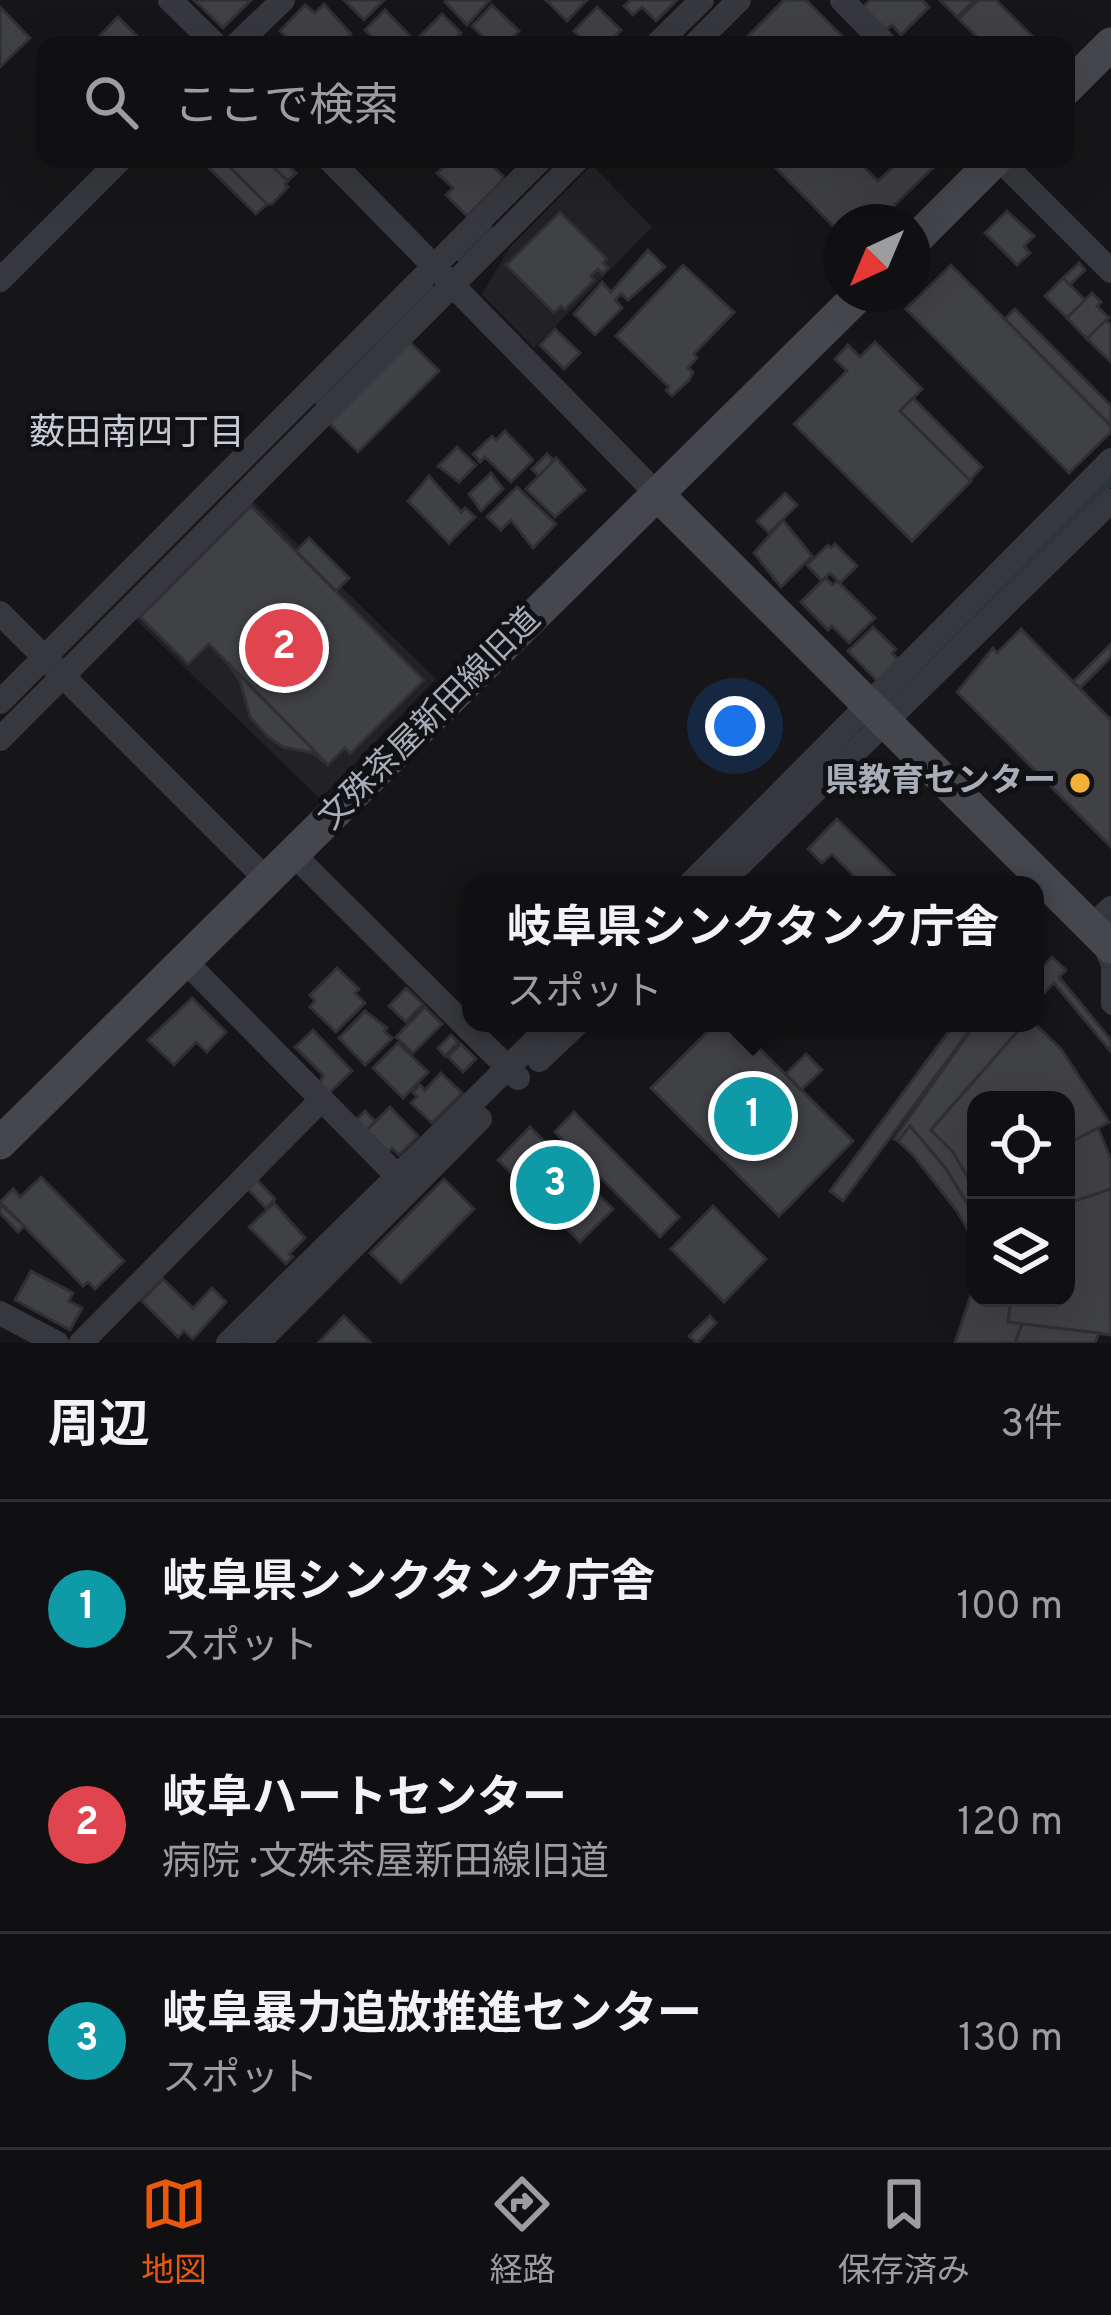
<!DOCTYPE html>
<html lang="ja">
<meta charset="utf-8">
<style>
body{margin:0;font-family:Overpass,"Noto Sans JP",sans-serif;background:#1e1e20;color:#f1f3f6}
.controls{position:absolute;right:36px;bottom:36px;display:grid;overflow:hidden;border-radius:24px;box-shadow:0 12px 48px #0002}
.controls button{width:108px;height:108px;display:grid;place-items:center;padding:0;border:0;border-bottom:3px solid #303032;background:#101012;color:#f1f3f6;font:60px sans-serif}
.compass{position:absolute;left:823px;top:204px;width:108px;height:108px;border-radius:50%;background:#101012;box-shadow:0 12px 48px #0002;rotate:224deg}
.you{position:absolute;left:735px;top:726px;width:42px;height:42px;margin:-30px;border:9px solid #fff;border-radius:50%;background:#1a73e8;box-shadow:0 0 0 18px #1a73e833}
.badge{display:grid;place-items:center;width:78px;height:78px;border-radius:50%;background:#ea580c;color:#fff;font-size:39px;font-weight:700}
.pin{position:absolute;translate:-50% -50%;border:6px solid #fff;box-shadow:0 3px 12px #0006}
.popup{position:absolute;left:462px;top:876px;width:582px;height:156px;box-sizing:border-box;display:grid;place-content:center;border-radius:24px;background:#101012;filter:drop-shadow(0 3px 9px #0005);font-size:39px;white-space:nowrap;color:#9c9d9f}
.popup b{font-size:45px;color:#f1f3f6}
.popup::after{content:'';position:absolute;left:50%;top:100%;margin-left:-24px;border:24px solid transparent;border-top-color:#101012}
.list{margin:0;padding:0;list-style:none}
h2{display:flex;justify-content:space-between;align-items:center;height:156px;margin:0;padding:0 48px;font-size:51px}
h2 small{font-size:39px;font-weight:400;color:#9c9d9f}
.list li{display:grid;grid-template-columns:78px 1fr auto;gap:36px;align-items:center;box-sizing:border-box;height:216px;padding:0 48px;border-top:3px solid #303032}
.list b{display:block;font-size:45px;white-space:nowrap}
.list p{margin:0;font-size:39px;white-space:nowrap;color:#9c9d9f}
.list em{font-size:39px;font-style:normal;color:#9c9d9f}
.icon{flex:none;width:66px;height:66px;fill:none;stroke:currentColor;stroke-width:2;stroke-linecap:round;stroke-linejoin:round}
.map{position:relative;flex:none;width:1111px;height:1343px;overflow:hidden}
.search{position:absolute;background:#101012;box-shadow:0 12px 48px #0002;left:36px;right:36px;top:36px;height:132px;display:flex;align-items:center;gap:30px;box-sizing:border-box;padding:0 42px;border-radius:24px;color:#9c9d9f;font-size:45px}
.sheet{height:804px;background:#101012}
nav{display:flex;justify-content:space-around;align-items:center;box-sizing:border-box;height:168px;border-top:3px solid #303032;background:#101012;font-size:33px;color:#9c9d9f}
nav a{display:grid;justify-items:center;gap:6px}
nav .on{color:#ea580c}
.map>svg:first-child{display:block}
.built{fill:#222225}
.lines{fill:none;stroke-linecap:round;stroke-linejoin:round}
.stream{stroke:#2c353c;stroke-width:8}
.building{fill:#404145;stroke:#303034;stroke-width:3}
.lane{stroke:#37383d;stroke-width:12}
.street{stroke:#37383d;stroke-width:24}
.secondary{stroke:#45474d;stroke-width:33}
.poi-dot{fill:#f2b134;stroke:#111113;stroke-width:4.5}
.labels{text-anchor:middle;dominant-baseline:central;stroke-width:10;stroke-linejoin:round;paint-order:stroke}
.street-label{font-size:33px;fill:#a8adb8;stroke:#111113}
.poi-label{font-size:33px;font-weight:bold;fill:#a8adb8;stroke:#111113;text-anchor:end}
.neighbourhood-label{font-size:36px;fill:#c9ccd4;stroke:#111113}
</style>
<div class="map">
<svg width="1111" height="1343" viewBox="0 0 1111 1343">
<rect width="100%" height="100%" fill="#161618"/>
<g class="built">
<polygon points="592,165 652,227 534,348 482,294 510,247"/>
<polygon points="248,496 436,679 320,799 132,616"/>
</g>
<g class="lines">
<g class="stream">
<polyline points="461,259 490,230"/>
<polyline points="317,400 431,288"/>
<polyline points="891,699 1111,482"/>
</g>
</g>
<g class="building">
<polygon points="194,0 251,0 223,28"/>
<polygon points="344,0 384,0 364,20"/>
<polygon points="448,0 490,0 467,25 445,2"/>
<polygon points="546,0 587,0 567,21"/>
<polygon points="631,0 677,0 656,21 642,7 633,15 624,6"/>
<polygon points="784,0 806,0 851,45 739,45"/>
<polygon points="870,0 922,0 929,7 901,35 892,25 885,31 862,8"/>
<polygon points="940,0 975,0 957,17"/>
<polygon points="978,0 996,0 1041,45 985,45 959,19"/>
<polygon points="324,4 351,34 341,45 295,45 280,31 305,5 315,13"/>
<polygon points="492,5 519,31 505,45 492,45 472,26"/>
<polygon points="0,7 30,38 0,67"/>
<polygon points="597,7 621,30 607,45 588,45 574,31"/>
<polygon points="385,10 415,41 419,45 380,45 365,30"/>
<polygon points="442,14 461,33 448,45 419,45 415,41"/>
<polygon points="118,17 146,45 91,45"/>
<polygon points="207,159 222,159 267,204 256,214 204,163"/>
<polygon points="222,159 265,159 288,181 285,184 288,187 272,204 267,204"/>
<polygon points="265,159 281,159 296,173 288,181"/>
<polygon points="438,159 491,159 488,162 503,176 502,181 467,216 446,195 453,188 437,173 445,166"/>
<polygon points="767,159 856,159 878,181 893,167 885,159 939,162 877,222 841,222 841,234"/>
<polygon points="1007,211 1034,236 1024,246 1030,253 1017,265 985,233"/>
<polygon points="560,212 607,259 603,263 608,268 602,274 598,269 591,276 594,280 565,309 561,306 554,313 506,265"/>
<polygon points="648,250 665,267 628,300 621,294 615,300 622,308 595,335 574,314 602,282 611,292"/>
<polygon points="1079,263 1085,270 1070,285 1063,278"/>
<polygon points="683,265 734,312 694,354 697,358 688,368 693,372 689,380 672,396 666,390 669,387 616,336"/>
<polygon points="951,265 1111,426 1111,432 1069,473 906,309"/>
<polygon points="1063,278 1085,300 1067,318 1045,296"/>
<polygon points="1092,293 1101,302 1097,306 1109,318 1087,339 1067,318"/>
<polygon points="1015,309 1111,406 1111,426 1005,319"/>
<polygon points="1106,320 1111,325 1111,362 1087,339"/>
<polygon points="555,329 580,353 564,369 540,345"/>
<polygon points="409,341 439,371 358,452 328,422"/>
<polygon points="875,342 922,389 900,411 971,481 912,541 794,424 847,371 835,359 848,345 860,357"/>
<polygon points="913,398 982,467 970,480 900,411"/>
<polygon points="237,428 242,433 227,448 222,444"/>
<polygon points="505,431 533,460 511,482 485,457 480,462 473,454 492,436 496,440"/>
<polygon points="457,447 476,465 459,482 438,466"/>
<polygon points="547,454 554,461 539,476 532,469"/>
<polygon points="556,458 585,490 555,517 526,489"/>
<polygon points="491,473 503,489 481,511 469,494"/>
<polygon points="429,476 461,512 465,508 475,517 449,543 408,501"/>
<polygon points="517,487 556,524 533,548 511,520 501,530 487,517"/>
<polygon points="785,493 797,505 769,533 757,521"/>
<polygon points="251,506 424,680 350,754 345,748 328,765 209,644 188,664 140,617"/>
<polygon points="783,520 812,556 781,587 754,553"/>
<polygon points="309,538 349,578 336,591 296,551"/>
<polygon points="835,544 857,566 840,583 830,573 822,581 807,565 828,545 831,548"/>
<polygon points="825,578 833,585 837,581 875,618 849,643 832,626 828,630 801,602"/>
<polygon points="873,627 896,649 892,653 903,664 881,685 848,651"/>
<polygon points="1021,629 1111,720 1111,847 957,692 993,648 997,653"/>
<polygon points="1111,644 1111,657 1080,688 1073,682"/>
<polygon points="227,662 328,765 313,753 283,747 267,736 250,717 240,681"/>
<polygon points="837,819 904,885 863,885 832,854 822,863 808,849"/>
<polygon points="1052,957 1066,970 1059,977 1111,1040 1111,1052 1054,983 1035,1002 1035,975"/>
<polygon points="337,968 359,989 355,993 365,1003 336,1032 310,1007 315,1001 310,995"/>
<polygon points="406,988 423,1004 406,1022 389,1006"/>
<polygon points="192,998 226,1032 207,1052 196,1042 174,1065 148,1040"/>
<polygon points="425,1007 442,1024 413,1053 396,1037"/>
<polygon points="365,1011 387,1028 384,1031 392,1038 365,1065 339,1038"/>
<polygon points="716,1023 734,1023 853,1141 779,1216 651,1088"/>
<polygon points="955,1023 975,1023 843,1201 830,1191"/>
<polygon points="976,1023 1025,1023 931,1130 953,1152 970,1180 976,1192 976,1218 946,1169 910,1126 898,1141 894,1139"/>
<polygon points="1025,1023 1034,1023 1061,1049 1109,1122 1066,1145 1066,1100 976,1100 976,1192 953,1152 931,1130"/>
<polygon points="313,1030 352,1071 329,1093 320,1084 323,1075 295,1047"/>
<polygon points="451,1035 458,1042 445,1056 438,1048"/>
<polygon points="398,1043 428,1072 403,1098 373,1068"/>
<polygon points="461,1044 476,1059 463,1072 448,1057"/>
<polygon points="806,1054 822,1070 801,1090 786,1074"/>
<polygon points="441,1073 462,1093 432,1123 411,1103 417,1097 413,1092 420,1085 425,1090"/>
<polygon points="390,1107 418,1136 399,1155 392,1148 385,1155 363,1134"/>
<polygon points="365,1111 375,1121 363,1134 353,1123"/>
<polygon points="574,1112 679,1217 660,1237 555,1132"/>
<polygon points="910,1126 946,1169 976,1218 976,1269 968,1230 956,1210 914,1156 898,1141"/>
<polygon points="530,1127 613,1209 580,1242 498,1160"/>
<polygon points="1098,1128 1111,1159 1111,1189 1066,1204 1066,1145"/>
<polygon points="41,1177 124,1261 95,1289 88,1282 83,1286 0,1202 13,1189 20,1197"/>
<polygon points="444,1179 474,1209 401,1283 370,1253"/>
<polygon points="257,1180 275,1199 266,1208 248,1189"/>
<polygon points="1111,1189 1111,1335 1008,1322 1011,1298 1066,1298 1066,1204"/>
<polygon points="274,1203 305,1238 289,1254 293,1257 286,1264 249,1227"/>
<polygon points="0,1204 24,1226 18,1232 0,1213"/>
<polygon points="713,1206 766,1259 724,1302 671,1249"/>
<polygon points="31,1271 73,1293 69,1301 82,1308 70,1330 15,1300"/>
<polygon points="163,1279 193,1308 212,1288 226,1302 193,1339 184,1331 178,1337 142,1301"/>
<polygon points="976,1279 976,1298 1011,1298 1008,1322 1022,1324 1015,1343 955,1343"/>
<polygon points="344,1316 371,1343 318,1343"/>
<polygon points="710,1316 716,1323 697,1343 689,1336"/>
<polygon points="1022,1324 1099,1333 1095,1343 1015,1343"/>
</g>
<g class="lines">
<polyline class="lane" points="1101,951 1107,966 1107,1005 1111,1009"/>
<g class="street">
<polyline points="170,0 216,45"/>
<polyline points="842,0 886,45"/>
<polyline points="236,45 283,0"/>
<polyline points="656,45 702,0"/>
<polyline points="694,45 739,0"/>
<polyline points="329,159 658,495"/>
<polyline points="999,159 1111,271"/>
<polyline points="0,280 121,159"/>
<polyline points="0,613 268,881"/>
<polyline points="0,702 541,159"/>
<polyline points="0,739 578,159"/>
<polyline points="295,856 518,1078"/>
<polyline points="689,885 1111,460"/>
<polyline points="719,885 1111,501"/>
<polyline points="1091,928 1111,908"/>
<polyline points="186,962 408,1187"/>
<polyline points="539,1060 578,1023"/>
<polyline points="0,1313 57,1343"/>
<polyline points="81,1343 321,1100"/>
<polyline points="228,1343 553,1023"/>
<polyline points="258,1343 480,1119"/>
</g>
<g class="secondary">
<polyline points="1066,89 1111,44"/>
<polyline points="913,242 996,159"/>
<polyline points="658,495 1111,947"/>
<polyline points="0,1143 860,294"/>
</g>
</g>
<circle class="poi-dot" cx="1080" cy="783" r="12"/>
<g class="labels">
<g class="street-label">
<text transform="translate(431 720) rotate(-45)">文殊茶屋新田線旧道</text>
</g>
<g class="poi-label">
<text x="1056" y="783">県教育センター</text>
</g>
<g class="neighbourhood-label">
<text x="137" y="435">薮田南四丁目</text>
</g>
</g>
</svg>
<div class="controls">
<button><svg class="icon" aria-label="locate" viewBox="0 0 24 24"><circle cx="12" cy="12" r="6"/><path d="M12 2v4M12 18v4M2 12h4M18 12h4"/></svg></button>
<button><svg class="icon" aria-label="layers" viewBox="0 0 24 24"><path d="M12 4l9 5-9 5-9-5zM3 14l9 5 9-5"/></svg></button>
</div>
<svg class="compass" viewBox="-18 -18 36 36"><path d="M0-13l5 13h-10z" fill="#e53935"/><path d="M0 13l5-13h-10z" fill="#9c9d9f"/></svg>
<div class="you"></div>
<div class="pin badge" style="left:753px;top:1116px;background:#0f9aa8">1</div>
<div class="popup"><b>岐阜県シンクタンク庁舎</b>スポット</div>
<div class="pin badge" style="left:284px;top:648px;background:#e0444e">2</div>
<div class="pin badge" style="left:555px;top:1185px;background:#0f9aa8">3</div>
<div class="search"><svg class="icon" aria-label="search" viewBox="0 0 24 24"><circle cx="10" cy="10" r="6"/><path d="M15 15l6 6"/></svg>ここで検索</div>
</div>
<section class="sheet">
<h2>周辺<small>3件</small></h2>
<ul class="list">
<li><span class="badge" style="background:#0f9aa8">1</span><div><b>岐阜県シンクタンク庁舎</b><p>スポット</p></div><em>100 m</em></li>
<li><span class="badge" style="background:#e0444e">2</span><div><b>岐阜ハートセンター</b><p>病院 · 文殊茶屋新田線旧道</p></div><em>120 m</em></li>
<li><span class="badge" style="background:#0f9aa8">3</span><div><b>岐阜暴力追放推進センター</b><p>スポット</p></div><em>130 m</em></li>
</ul>
</section>
<nav>
<a class="on"><svg class="icon" aria-label="map" viewBox="0 0 24 24"><path d="M3 6l6-2 6 2 6-2v14l-6 2-6-2-6 2zM9 4v14M15 6v14"/></svg>地図</a>
<a><svg class="icon" aria-label="directions" viewBox="0 0 24 24"><path d="M12 3l9 9-9 9-9-9zM9 14v-3h6M13 9l2 2-2 2"/></svg>経路</a>
<a><svg class="icon" aria-label="saved" viewBox="0 0 24 24"><path d="M7 4h10v16l-5-4-5 4z"/></svg>保存済み</a>
</nav>
